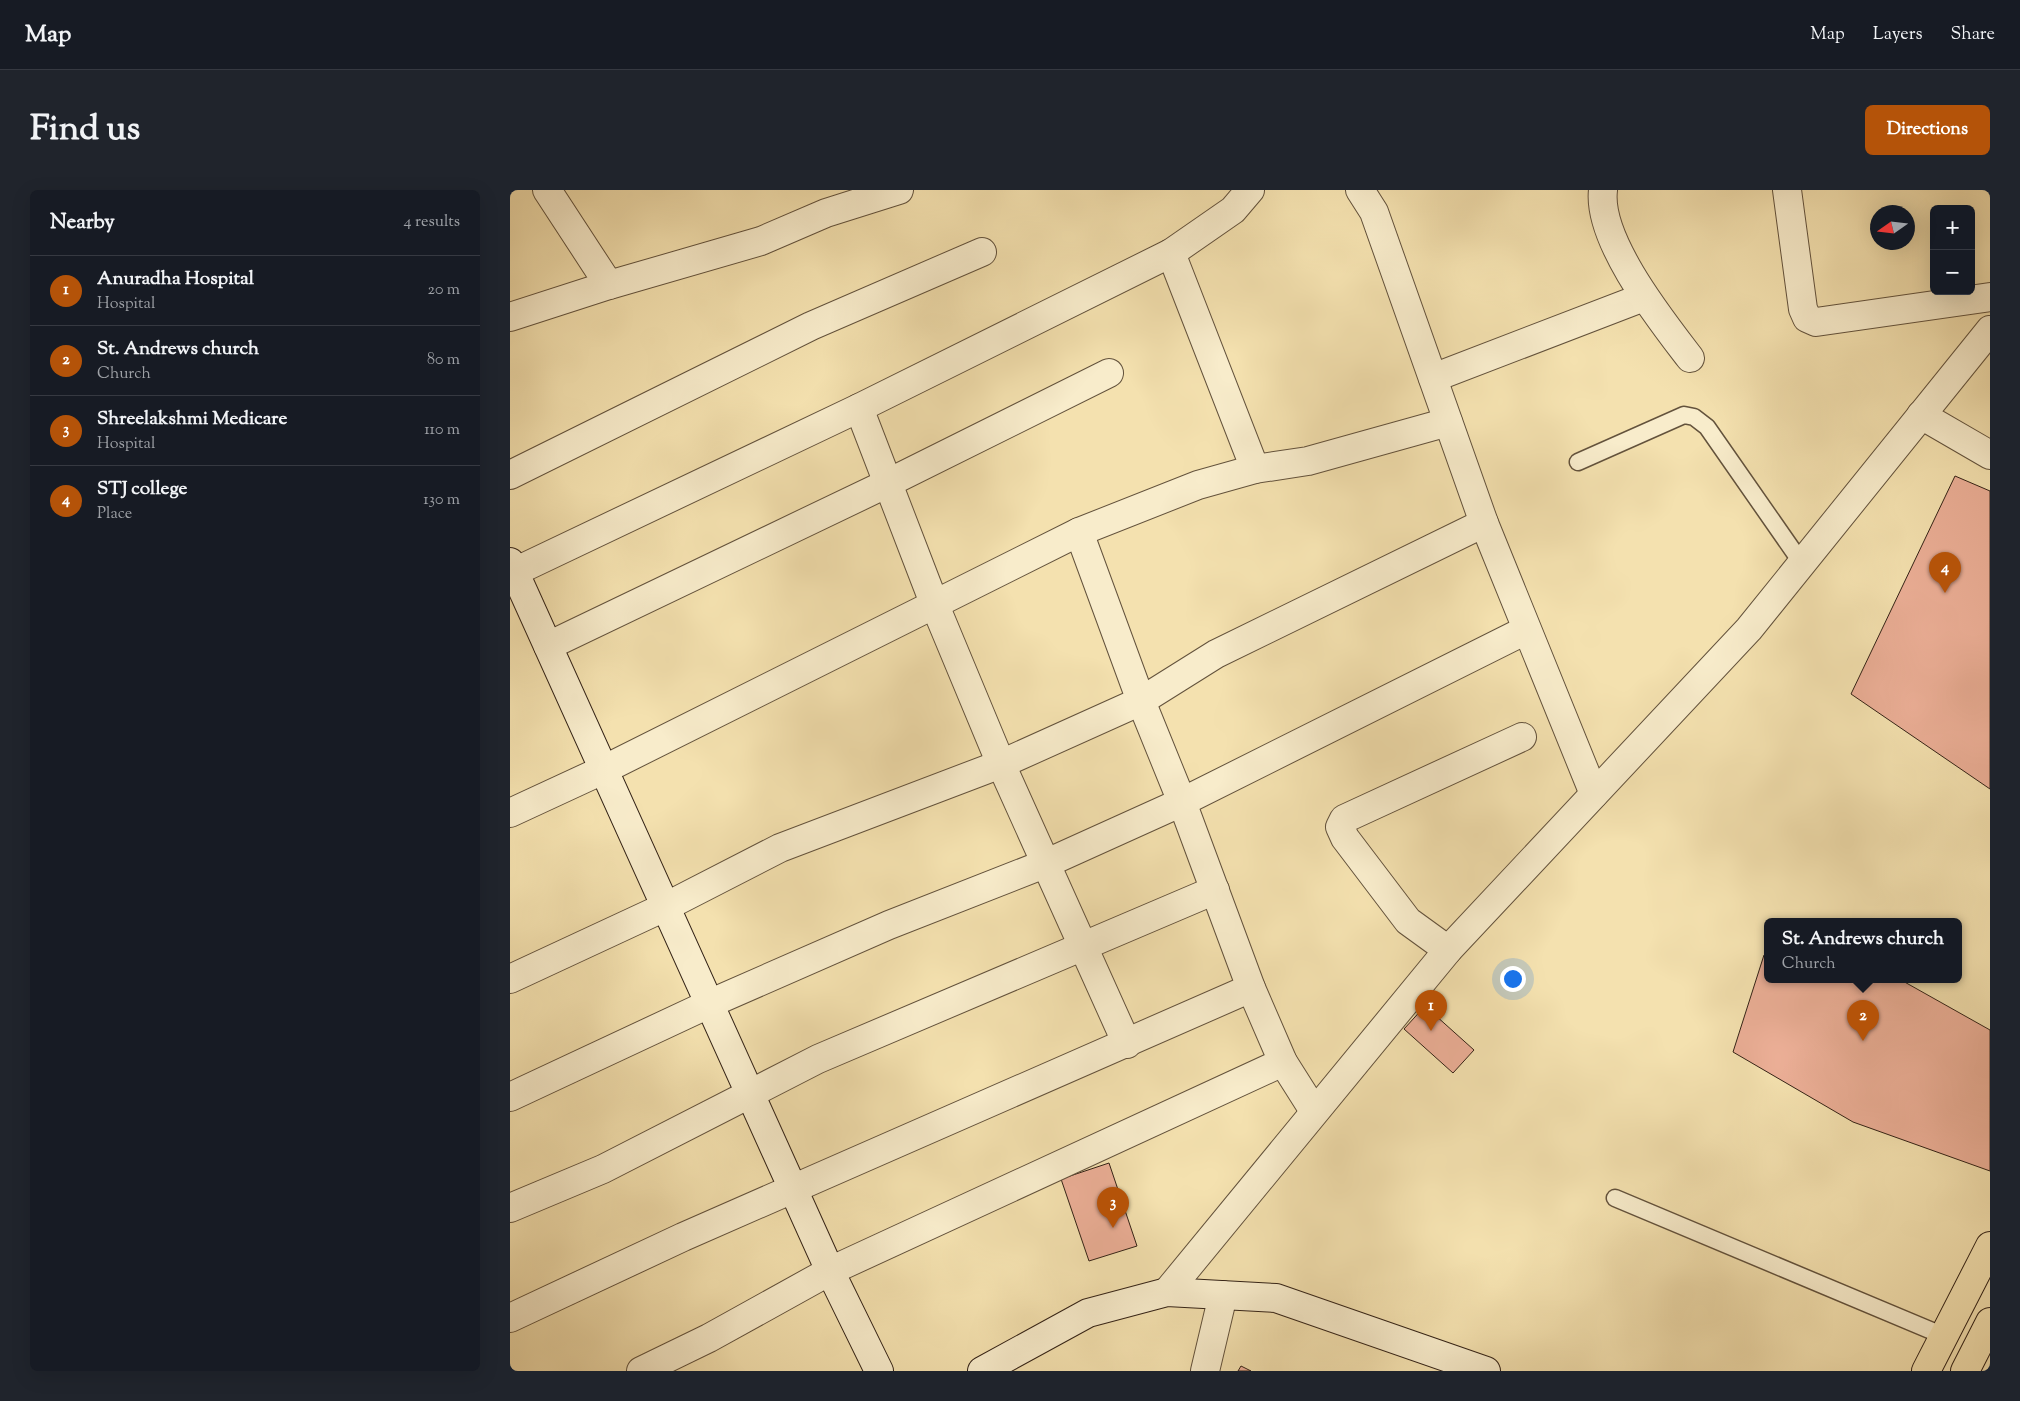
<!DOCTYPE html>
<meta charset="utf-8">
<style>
body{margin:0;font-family:"Sorts Mill Goudy",serif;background:#20242c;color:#f1f3f6}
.controls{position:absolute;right:15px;top:15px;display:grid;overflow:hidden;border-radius:8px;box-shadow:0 5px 20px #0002}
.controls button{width:45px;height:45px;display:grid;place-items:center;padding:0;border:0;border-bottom:1px solid #363941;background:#171b24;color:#f1f3f6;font:25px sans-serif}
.compass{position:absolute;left:1360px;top:15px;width:45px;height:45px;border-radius:50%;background:#171b24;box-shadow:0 5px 20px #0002;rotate:256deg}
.you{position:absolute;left:1002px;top:788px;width:18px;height:18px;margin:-12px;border:4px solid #fff;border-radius:50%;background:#1a73e8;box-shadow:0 0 0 8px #1a73e833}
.badge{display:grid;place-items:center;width:32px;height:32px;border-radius:50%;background:#b45309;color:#fff;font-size:16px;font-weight:700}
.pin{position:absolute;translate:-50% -41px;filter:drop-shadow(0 1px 2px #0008)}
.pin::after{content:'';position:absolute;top:26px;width:18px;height:15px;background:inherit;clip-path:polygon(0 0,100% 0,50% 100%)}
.popup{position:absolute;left:1254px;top:728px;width:198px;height:65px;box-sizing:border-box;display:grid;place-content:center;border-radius:8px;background:#171b24;filter:drop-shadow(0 1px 4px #0005);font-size:16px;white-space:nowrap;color:#9ea1a6}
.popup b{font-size:19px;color:#f1f3f6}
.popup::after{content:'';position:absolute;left:50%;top:100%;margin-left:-10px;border:10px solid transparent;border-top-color:#171b24}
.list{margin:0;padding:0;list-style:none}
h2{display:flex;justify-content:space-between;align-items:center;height:65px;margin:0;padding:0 20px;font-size:21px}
h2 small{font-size:16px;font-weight:400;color:#9ea1a6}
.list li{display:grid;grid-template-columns:32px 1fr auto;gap:15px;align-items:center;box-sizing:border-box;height:70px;padding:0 20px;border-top:1px solid #363941}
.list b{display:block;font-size:19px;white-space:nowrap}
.list p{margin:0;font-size:16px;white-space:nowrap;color:#9ea1a6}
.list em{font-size:16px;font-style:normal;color:#9ea1a6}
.map{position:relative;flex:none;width:1480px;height:1181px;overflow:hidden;border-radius:8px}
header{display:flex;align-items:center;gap:30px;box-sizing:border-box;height:70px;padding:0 25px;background:#171b24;border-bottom:1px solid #363941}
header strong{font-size:24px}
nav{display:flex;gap:28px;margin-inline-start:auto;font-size:18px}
.intro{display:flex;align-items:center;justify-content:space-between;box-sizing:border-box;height:120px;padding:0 30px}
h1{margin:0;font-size:35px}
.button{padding:12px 22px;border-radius:8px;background:#b45309;color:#fff;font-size:18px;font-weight:700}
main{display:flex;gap:30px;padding:0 30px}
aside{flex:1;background:#171b24;border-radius:8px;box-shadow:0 5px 20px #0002}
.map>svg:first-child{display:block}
.building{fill:#ecaf97;stroke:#332216}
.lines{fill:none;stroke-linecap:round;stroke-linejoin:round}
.lane-casing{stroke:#63523c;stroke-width:19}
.street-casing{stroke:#63523c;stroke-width:30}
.secondary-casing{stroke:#332216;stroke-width:30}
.highway-casing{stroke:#332216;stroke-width:30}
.lane{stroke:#f8eccb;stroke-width:16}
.street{stroke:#f8eccb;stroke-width:28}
.secondary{stroke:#f8eccb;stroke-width:28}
.highway{stroke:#f4e1af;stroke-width:28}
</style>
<header>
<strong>Map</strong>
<nav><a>Map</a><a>Layers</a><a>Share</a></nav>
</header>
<div class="intro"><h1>Find us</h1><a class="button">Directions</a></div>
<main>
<aside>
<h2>Nearby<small>4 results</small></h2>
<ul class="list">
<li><span class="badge">1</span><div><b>Anuradha Hospital</b><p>Hospital</p></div><em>20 m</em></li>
<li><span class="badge">2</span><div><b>St. Andrews church</b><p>Church</p></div><em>80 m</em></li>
<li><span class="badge">3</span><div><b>Shreelakshmi Medicare</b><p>Hospital</p></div><em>110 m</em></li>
<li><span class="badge">4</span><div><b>STJ college</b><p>Place</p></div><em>130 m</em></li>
</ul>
</aside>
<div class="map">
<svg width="1480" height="1181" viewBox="0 0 1480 1181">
<rect width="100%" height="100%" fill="#f4e1af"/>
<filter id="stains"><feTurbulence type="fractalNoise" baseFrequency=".004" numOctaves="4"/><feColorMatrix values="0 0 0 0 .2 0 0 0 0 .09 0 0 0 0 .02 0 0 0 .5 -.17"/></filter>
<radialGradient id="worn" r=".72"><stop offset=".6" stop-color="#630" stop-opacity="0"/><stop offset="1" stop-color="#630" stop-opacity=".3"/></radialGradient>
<g class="building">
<polygon points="1445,286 1480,301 1480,599 1341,504"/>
<polygon points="1258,762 1258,790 1391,790 1480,840 1480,981 1343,932 1223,862 1254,765"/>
<polygon points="915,816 964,860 943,883 894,839"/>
<polygon points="599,973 627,1056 579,1071 551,989"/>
<polygon points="731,1176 741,1181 728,1181"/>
</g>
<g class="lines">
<g class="lane-casing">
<g id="lane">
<polyline points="1068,272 1174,225 1184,227 1197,237 1291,372"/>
<polyline points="1105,1008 1434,1146"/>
</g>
</g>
<g class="street-casing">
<g id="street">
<polyline points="37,0 99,95"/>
<polyline points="850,0 864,22 974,333 1084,604"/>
<path d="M 1093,0 C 1087,50 1151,130 1180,168"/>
<polyline points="1277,0 1293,119 1297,128 1306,132 1480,107"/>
<polyline points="661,63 745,279"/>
<polyline points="0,127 99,95 251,51 316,23 389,0"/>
<polyline points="923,188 1134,107"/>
<polyline points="349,218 424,413 491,574 617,854"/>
<polyline points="1411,225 1480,265"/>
<polyline points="0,285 301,136 472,62"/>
<polyline points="569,342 631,511 672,612 741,798 773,872 804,921"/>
<polyline points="0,384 349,218 661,63 723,20 740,0"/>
<polyline points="38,456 378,293 599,183"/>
<polyline points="0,623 95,579 569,342 688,295 745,279 798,271 938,232"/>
<polyline points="938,760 898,731 835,648 830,637 834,629 1012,547"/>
<polyline points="0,789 157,716 270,658 491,574 631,511 706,464 974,333"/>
<polyline points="0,907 201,813 379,735 537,673 672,612 1016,440"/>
<polyline points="0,1018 93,979 308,869 705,700"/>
<polyline points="657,1102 938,760 1239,439 1480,140"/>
<polyline points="0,1128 173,1047 741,798"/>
<polyline points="131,1181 199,1148 320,1081 773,872"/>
<polyline points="695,1181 713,1105"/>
</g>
</g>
<g class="secondary-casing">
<g id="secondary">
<polyline points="0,372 320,1081 369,1181"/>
<polyline points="472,1181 578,1123 657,1102 766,1108 976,1181"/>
</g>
</g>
<g class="highway-casing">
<g id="highway">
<polyline points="1416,1181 1480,1056"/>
<polyline points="1455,1181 1480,1132"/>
</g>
</g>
<use href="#lane" class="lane"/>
<use href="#street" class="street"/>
<use href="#secondary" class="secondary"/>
<use href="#highway" class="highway"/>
</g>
<rect width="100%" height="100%" filter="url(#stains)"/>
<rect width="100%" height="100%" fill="url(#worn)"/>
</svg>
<div class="controls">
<button>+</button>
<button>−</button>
</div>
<svg class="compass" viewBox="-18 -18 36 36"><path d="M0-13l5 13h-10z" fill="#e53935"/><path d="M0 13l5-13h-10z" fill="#9ea1a6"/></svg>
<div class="you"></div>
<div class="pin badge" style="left:921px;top:841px">1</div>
<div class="pin badge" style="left:1353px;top:851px">2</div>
<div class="popup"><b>St. Andrews church</b>Church</div>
<div class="pin badge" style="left:603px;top:1038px">3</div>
<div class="pin badge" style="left:1435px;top:403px">4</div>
</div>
</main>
